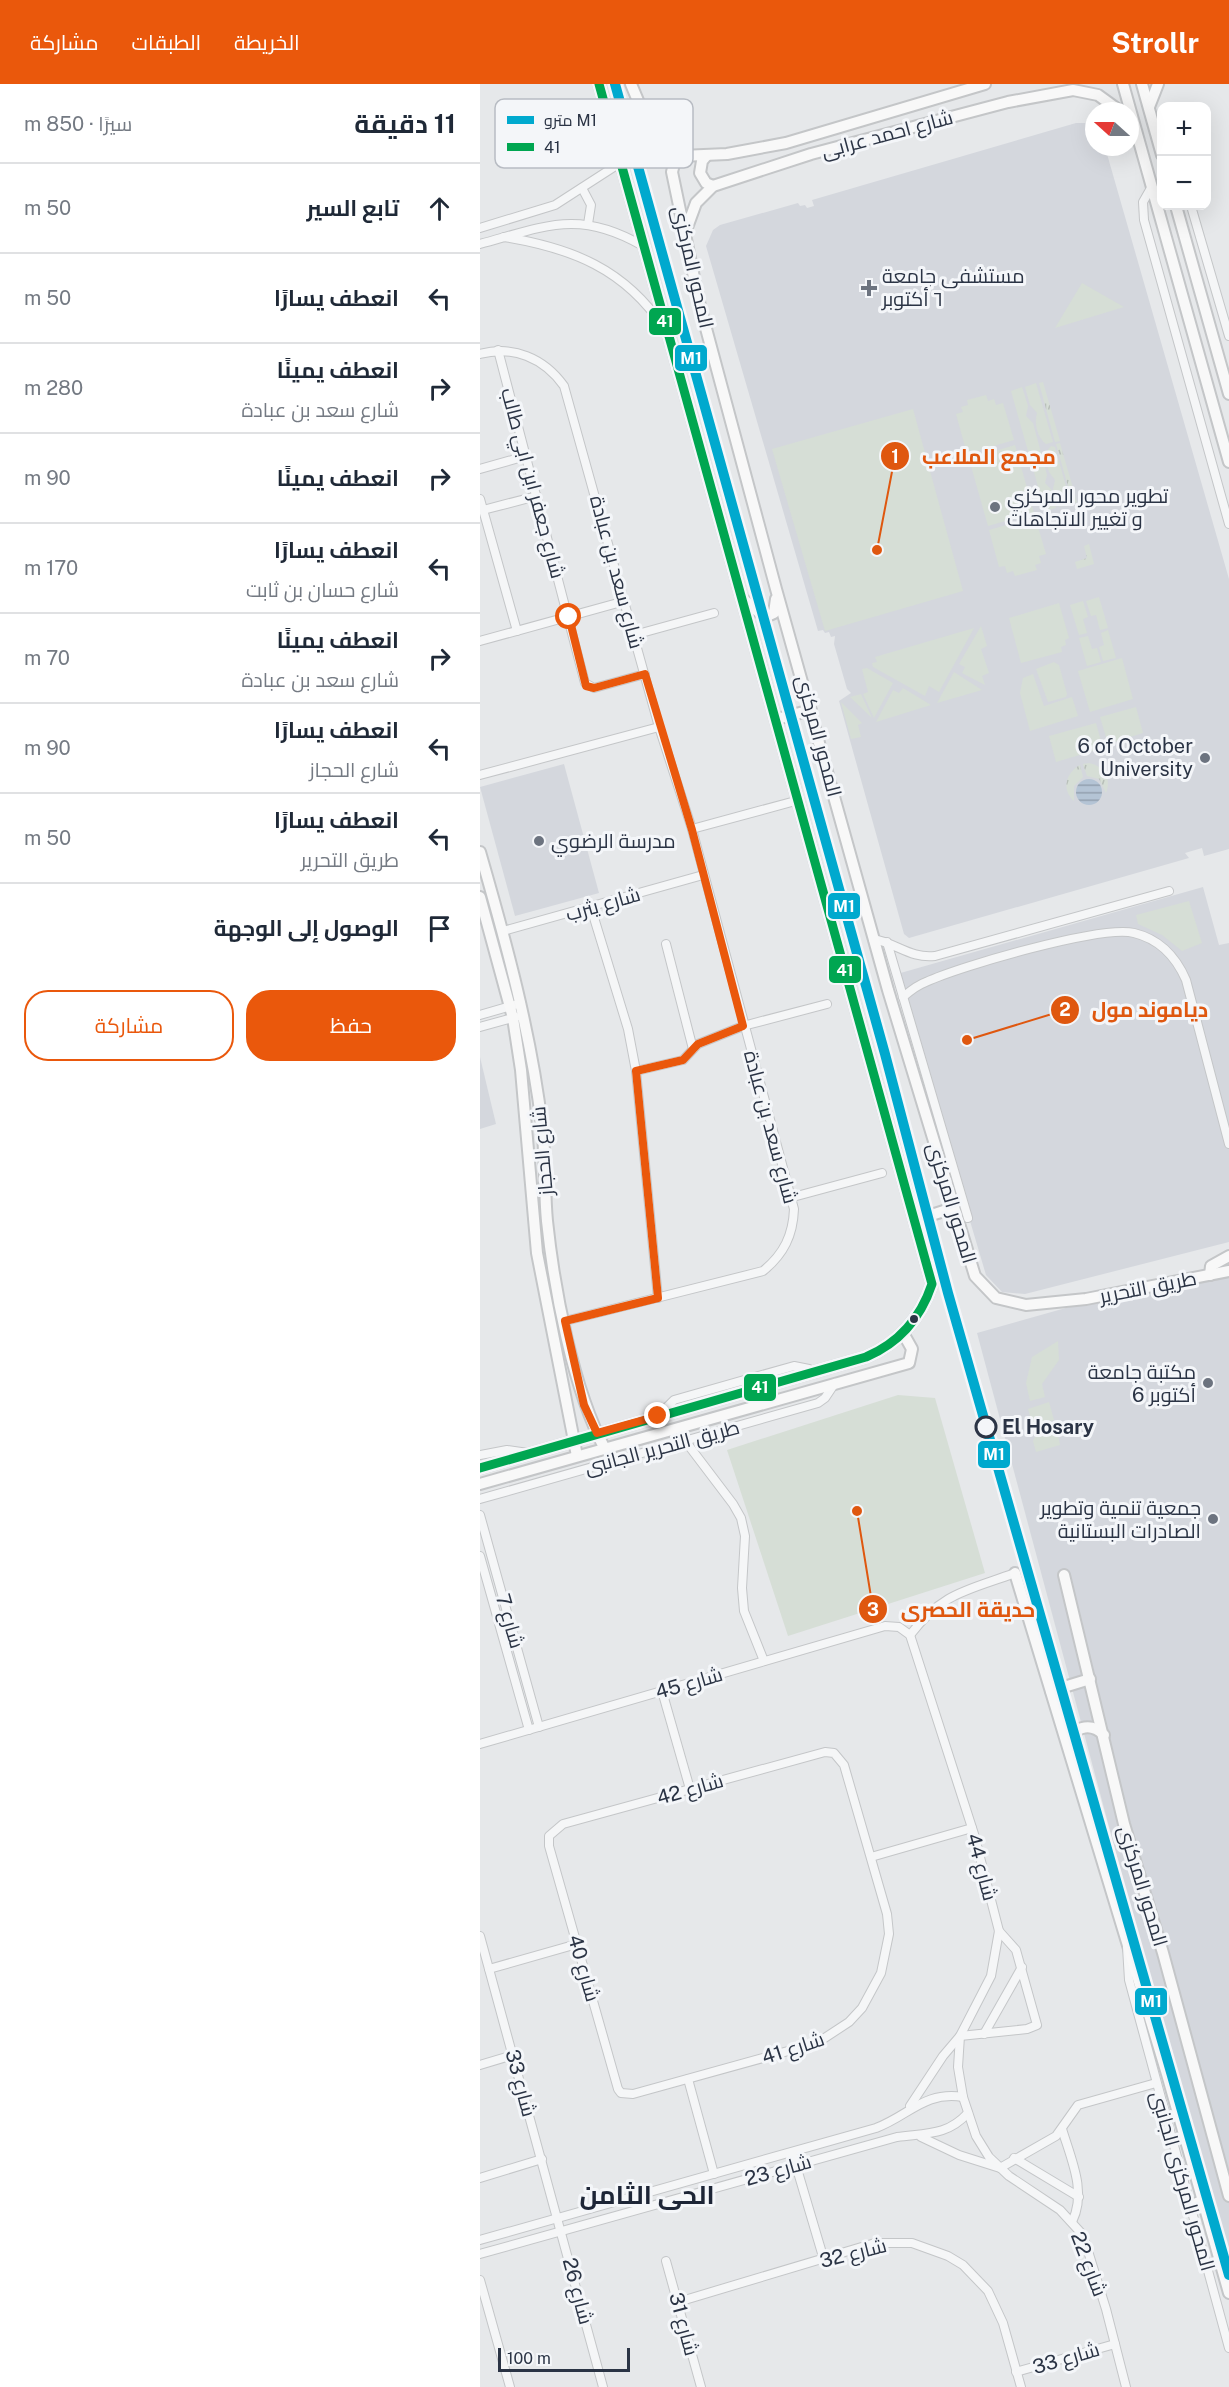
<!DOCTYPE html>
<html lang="ar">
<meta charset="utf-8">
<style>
body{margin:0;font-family:"Public Sans",Cairo,sans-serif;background:#f6f6f7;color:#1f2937;direction:rtl}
.controls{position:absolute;right:18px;top:18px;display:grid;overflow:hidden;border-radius:12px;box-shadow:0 6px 24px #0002}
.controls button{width:54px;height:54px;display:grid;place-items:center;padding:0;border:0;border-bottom:2px solid #e0e1e3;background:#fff;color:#1f2937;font:30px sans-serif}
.compass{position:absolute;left:605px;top:18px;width:54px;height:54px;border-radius:50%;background:#fff;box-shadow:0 6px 24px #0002;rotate:291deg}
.scale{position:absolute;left:18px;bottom:15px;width:132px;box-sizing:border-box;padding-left:6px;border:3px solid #2b3445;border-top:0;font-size:16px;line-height:21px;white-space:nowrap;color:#2b3445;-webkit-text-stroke:4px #f4f6f9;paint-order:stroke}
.stop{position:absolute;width:18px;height:18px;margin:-14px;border:4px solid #ea580c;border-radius:50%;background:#fff}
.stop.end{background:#ea580c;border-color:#fff;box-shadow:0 2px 6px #0008}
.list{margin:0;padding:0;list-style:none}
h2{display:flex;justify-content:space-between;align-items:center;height:78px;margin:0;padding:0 24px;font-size:26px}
h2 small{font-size:20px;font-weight:400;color:#747a83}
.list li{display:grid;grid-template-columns:39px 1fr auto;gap:18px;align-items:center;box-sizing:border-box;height:90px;padding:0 24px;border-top:2px solid #e0e1e3}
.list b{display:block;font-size:22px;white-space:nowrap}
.list p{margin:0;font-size:20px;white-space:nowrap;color:#747a83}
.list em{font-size:20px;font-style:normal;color:#747a83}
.actions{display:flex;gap:12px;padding:18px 24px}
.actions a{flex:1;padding:14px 0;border:2px solid #ea580c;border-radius:24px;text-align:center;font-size:21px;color:#ea580c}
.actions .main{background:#ea580c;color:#fff}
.icon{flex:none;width:33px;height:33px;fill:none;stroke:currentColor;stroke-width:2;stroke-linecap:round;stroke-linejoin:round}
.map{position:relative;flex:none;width:749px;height:2303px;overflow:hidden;direction:ltr}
header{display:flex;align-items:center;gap:36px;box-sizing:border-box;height:84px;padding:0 30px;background:#ea580c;color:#fff}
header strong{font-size:28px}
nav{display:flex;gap:33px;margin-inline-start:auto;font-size:21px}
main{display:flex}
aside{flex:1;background:#fff}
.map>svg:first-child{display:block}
.built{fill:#d4d7dd}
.grass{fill:url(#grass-tufts)}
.green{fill:#d6ded6}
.water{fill:url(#water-rules)}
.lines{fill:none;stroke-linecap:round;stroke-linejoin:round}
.street-casing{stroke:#c4c6c8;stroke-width:10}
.secondary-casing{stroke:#c4c6c8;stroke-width:14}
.street{stroke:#f5f6f7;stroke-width:8}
.secondary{stroke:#f8f8f8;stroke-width:10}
.bus-1-casing{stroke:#f4f6f9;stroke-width:14}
.bus-1{stroke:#00a651;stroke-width:9}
.metro-1-casing{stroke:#f4f6f9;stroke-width:15}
.metro-1{stroke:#00a9ce;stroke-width:10}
.route{stroke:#ea580c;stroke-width:8}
.poi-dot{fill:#6c737f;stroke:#f4f6f9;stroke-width:2}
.bus-dot{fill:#2b3445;stroke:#f4f6f9;stroke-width:2}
.stop-dot{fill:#f4f6f9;stroke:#2b3445;stroke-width:3}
.labels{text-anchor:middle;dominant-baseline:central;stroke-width:6;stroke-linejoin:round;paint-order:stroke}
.street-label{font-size:20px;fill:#2b3445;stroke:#f4f6f9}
.poi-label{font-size:20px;fill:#2b3445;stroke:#f4f6f9;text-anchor:start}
.stop-label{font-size:20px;font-weight:bold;fill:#2b3445;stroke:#f4f6f9;text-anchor:start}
.district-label{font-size:26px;font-weight:bold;fill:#1d2536;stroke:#f4f6f9}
.key{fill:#f4f6f9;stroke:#b8bcc3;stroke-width:1.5}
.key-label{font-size:16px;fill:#2b3445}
.leader{fill:none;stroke:#df570f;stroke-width:2}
.callout-dot{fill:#df570f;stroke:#f4f6f9;stroke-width:2}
.mark-label{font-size:18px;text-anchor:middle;font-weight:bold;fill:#fff}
.callout-label{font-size:21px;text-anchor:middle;font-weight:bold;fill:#df570f;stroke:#f4f6f9;stroke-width:6;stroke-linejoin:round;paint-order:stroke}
.line-badge{stroke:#f4f6f9;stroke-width:2}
.badge-label{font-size:16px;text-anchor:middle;font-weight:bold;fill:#fff}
</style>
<header>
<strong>Strollr</strong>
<nav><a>الخريطة</a><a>الطبقات</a><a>مشاركة</a></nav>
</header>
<main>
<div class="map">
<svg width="749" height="2303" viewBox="0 0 749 2303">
<defs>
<pattern id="grass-tufts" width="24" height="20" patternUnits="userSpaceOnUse" patternTransform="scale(1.5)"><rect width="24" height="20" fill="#d6ded6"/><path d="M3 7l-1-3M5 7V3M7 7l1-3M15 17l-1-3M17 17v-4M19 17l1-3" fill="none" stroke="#b8bfb9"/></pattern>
<pattern id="water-rules" width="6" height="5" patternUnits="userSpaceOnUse" patternTransform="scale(1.5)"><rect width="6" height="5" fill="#b4c4d5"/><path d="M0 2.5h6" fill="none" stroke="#93a0af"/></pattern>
</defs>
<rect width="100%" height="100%" fill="#e6e8ea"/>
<g class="built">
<polygon points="596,39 605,39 614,42 614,63 625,63 749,495 749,765 724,772 722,764 705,769 709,774 429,854 424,850 359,617 371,609 367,605 354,560 355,552 351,553 349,548 345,549 343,546 338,547 226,162 233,146 240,141 318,119 320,122 325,121 327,124 334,122 332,116"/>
<polygon points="84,680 119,809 35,832 0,703"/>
<polygon points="723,803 739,861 749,859 749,1158 545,1210 522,1208 506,1191 417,890"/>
<polygon points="0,973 16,1040 0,1045"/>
<polygon points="749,1178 749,2183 694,1986 497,1249"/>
</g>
<g class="grass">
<polygon points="563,298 580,357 575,358 559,299"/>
<polygon points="580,359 597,418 593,420 576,360"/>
<polygon points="609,460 614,480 597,485 595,478 607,474 604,462"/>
<path d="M 609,679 C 624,682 632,695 626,709 L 619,695 L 607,692 L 603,680 Z"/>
<path d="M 600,681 L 603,693 L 594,702 L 594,717 C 581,705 586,689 600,681 Z"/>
</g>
<g class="green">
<polygon points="602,199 644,223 575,244"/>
<path d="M 556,299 L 573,358 L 566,360 C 557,354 554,338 557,329 L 550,321 L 545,303 Z"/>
<polygon points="542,303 548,322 546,332 553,339 567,391 565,399 571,405 576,424 565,427 531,307"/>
<polygon points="506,311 508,317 514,315 516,321 523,319 534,356 487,370 476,330 483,328 481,323 488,321 487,316"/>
<polygon points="433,325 483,507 345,547 292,365"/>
<polygon points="535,361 554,429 508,442 489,375"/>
<polygon points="571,362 575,363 591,420 579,423 573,405 575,396 569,388 564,370"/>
<polygon points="555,433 566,470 559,472 561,479 555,481 557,486 535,492 533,487 527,489 525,482 519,483 509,446"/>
<polygon points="619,513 628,544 620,546 616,531 611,532 606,517"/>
<polygon points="603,517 608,533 603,535 607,549 599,551 590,521"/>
<polygon points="579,519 589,554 585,556 586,561 581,563 582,568 541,579 529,534"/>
<polygon points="501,542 507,562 501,565 509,589 502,592 505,601 482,589 485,583 479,580"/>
<polygon points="494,544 459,608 449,602 445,612 393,583 392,579 397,578 395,573"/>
<polygon points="628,546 636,574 623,577 619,563 624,561 621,549"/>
<polygon points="608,552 612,565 617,564 621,578 607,582 599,554"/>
<polygon points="642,574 653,615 610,628 598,587"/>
<polygon points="574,578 579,581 587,610 586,613 568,618 556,585"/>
<polygon points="387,584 413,599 394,634 383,610 388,608 382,585"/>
<polygon points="474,588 502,606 457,619"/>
<polygon points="553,590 564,622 592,613 598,632 550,647 540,609 543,594"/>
<polygon points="423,604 451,621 396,638 413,606 419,609"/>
<polygon points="381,610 392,634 370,613"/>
<polygon points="361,618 382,639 378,641 381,653 371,655"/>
<polygon points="656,623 663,649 628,660 620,633"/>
<polygon points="616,639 623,664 576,678 569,652"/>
<polygon points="709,817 722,859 702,867 682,851 658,840 656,831"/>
<polygon points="578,1257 579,1276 562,1300 565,1313 550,1317 546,1299 552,1273"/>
<polygon points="418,1311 455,1314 505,1489 308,1552 247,1366"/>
<polygon points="569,1318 574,1336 553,1343 548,1325"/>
<polygon points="576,1341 580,1361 556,1368 553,1357 558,1347"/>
</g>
<circle class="water" cx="609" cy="708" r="13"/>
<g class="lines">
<g class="street-casing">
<g id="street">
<polyline points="102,104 111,121 108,140"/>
<polyline points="671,104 663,118 664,136 749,440"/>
<polyline points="711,122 749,252"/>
<polyline points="0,144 75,121 140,79"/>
<path d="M 24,153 C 92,164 145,185 184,244"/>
<path d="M 0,160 C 66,142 99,125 163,162"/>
<polyline points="18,266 105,599 114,604 165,590"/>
<path d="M 0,270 C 33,261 64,274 84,302 L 179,643 L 212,745 L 314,1125 C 313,1151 304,1170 283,1187 L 85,1237"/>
<polyline points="0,385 46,372"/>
<polyline points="0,415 37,547"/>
<polyline points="3,426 57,412"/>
<polyline points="154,551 234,529"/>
<polyline points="0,557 145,517"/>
<polyline points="0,691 179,643"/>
<polyline points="212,745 319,716"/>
<polyline points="111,824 148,945 156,987 178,1214"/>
<polyline points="23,847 223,791"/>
<path d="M 393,855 C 416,859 431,875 455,872 L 689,807"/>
<polyline points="407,858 488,1134"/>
<polyline points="186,860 213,965"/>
<path d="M 423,913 C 430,907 437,901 446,898 C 480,882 622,841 654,849 C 679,855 696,873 706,896 L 749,1060"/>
<polyline points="0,931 41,919"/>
<polyline points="0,943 36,933"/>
<polyline points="156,987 203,976 218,960 263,942 347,920"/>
<polyline points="313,1113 402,1089"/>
<polyline points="178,1332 194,1316 314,1282 329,1285 334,1290"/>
<polyline points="206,1358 253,1420 261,1434 265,1452 262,1504 264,1527 284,1577"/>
<polyline points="0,1371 27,1366 48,1369"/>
<polyline points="0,1415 338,1319 345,1314 355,1299"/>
<polyline points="0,1431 59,1643"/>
<polyline points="0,1472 49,1646"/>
<path d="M 430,1551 C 463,1508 486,1507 535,1489"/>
<polyline points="182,1607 210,1705"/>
<polyline points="0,1660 405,1542 419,1543 430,1551 494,1750 519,1847 511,1892 480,1952 478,1983 483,2013 496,2052 509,2073 529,2092 580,2126 603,2151 626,2225 646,2303"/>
<polygon points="345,1668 354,1669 364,1681 407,1830 409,1850 401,1889 382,1924 369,1938 337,1959 153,2010 141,2009 138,2005 69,1762 69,1752 83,1740"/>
<polyline points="391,1773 492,1744"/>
<polyline points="0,1852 123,2303"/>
<polyline points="647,1863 649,1896 749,2264"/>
<polyline points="9,1885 97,1860"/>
<polyline points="504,1950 542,1883"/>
<polyline points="0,1981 33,1971"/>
<polyline points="208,1995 234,2090"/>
<polyline points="430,2022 463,1972 480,1952 547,1945 557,1941 536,1866 519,1847"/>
<path d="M 582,2045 C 591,2075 607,2108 592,2138"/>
<polyline points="441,2053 479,2071 520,2084 576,2052 598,2021 676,1999"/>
<polyline points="312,2068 344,2176"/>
<polyline points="534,2074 599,2113"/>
<polyline points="0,2094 62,2075"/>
<path d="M 0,2156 L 396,2044 C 430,2031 444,2007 483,2013"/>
<path d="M 0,2170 L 417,2053 C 446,2049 467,2052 488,2029"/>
<polyline points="186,2177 221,2303"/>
<polyline points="0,2196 30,2303"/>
<polyline points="198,2218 395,2159 432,2159 468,2172 483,2181 508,2207 523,2239 541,2303"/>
<polyline points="536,2288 635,2260"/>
</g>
</g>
<g class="secondary-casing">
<g id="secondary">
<polyline points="151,0 169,43 195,76"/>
<polyline points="643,0 749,378"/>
<polyline points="662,0 682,71"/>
<polyline points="669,23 678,0"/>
<polyline points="227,71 222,77 220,89 226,99 233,102"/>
<polyline points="195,76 192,88 220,222 296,505 408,906 495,1192 516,1214 546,1221 606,1215 749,1187"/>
<polyline points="195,76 201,72 247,70 306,59 505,0"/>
<polyline points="696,122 749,310"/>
<polyline points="205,149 216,119 233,102 331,70 528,18 593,6 618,11 640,27"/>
<polyline points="264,516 285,533 294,529 296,515"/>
<polyline points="297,635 331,626"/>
<path d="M 0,768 C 26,858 51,949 62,1042 C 66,1073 64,1106 67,1137 C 74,1204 93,1306 125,1365"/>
<polyline points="0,813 33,934 41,986 57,1169 97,1372"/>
<polyline points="436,1136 473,1124"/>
<polyline points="730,1191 731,1182 749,1172"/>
<path d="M 0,1384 L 386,1273 C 419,1259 441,1233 452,1200 L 119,0"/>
<polyline points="0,1400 429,1279 432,1265 423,1249"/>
<polyline points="535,1489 687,1990 749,2209"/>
<polyline points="584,1491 644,1740 683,1869 749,2112"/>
<polyline points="571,1607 610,1595"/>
<path d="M 588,1662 C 591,1643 610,1637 624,1651"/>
<polyline points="709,2122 722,2117"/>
</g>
</g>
<use href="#street" class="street"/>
<use href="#secondary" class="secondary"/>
<g class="bus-1-casing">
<path id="bus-1" d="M 0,1384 L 386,1273 C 419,1259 441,1233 452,1200 L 119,0"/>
</g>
<use href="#bus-1" class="bus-1"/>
<g class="metro-1-casing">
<polyline id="metro-1" points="135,0 405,970 468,1209 749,2191"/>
</g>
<use href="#metro-1" class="metro-1"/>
</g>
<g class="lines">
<polyline class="route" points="89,533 106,602 114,604 165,590 212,746 263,942 218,960 203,976 156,987 178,1214 85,1237 104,1321 117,1349 178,1332"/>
</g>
<g class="poi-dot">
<path d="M386 195h6v6h6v6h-6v6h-6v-6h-6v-6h6z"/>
<circle cx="515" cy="423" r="6"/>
<circle cx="725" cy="674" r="6"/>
<circle cx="59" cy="757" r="6"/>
<circle cx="728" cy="1299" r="6"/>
<circle cx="733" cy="1435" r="6"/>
</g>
<circle class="bus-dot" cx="434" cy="1235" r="5"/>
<circle class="stop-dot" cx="506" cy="1343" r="10"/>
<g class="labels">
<g class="street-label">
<text transform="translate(407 50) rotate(-15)">شارع احمد عرابى</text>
<text transform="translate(213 183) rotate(77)">المحور المركزى</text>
<text transform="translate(53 399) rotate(75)">شارع جعفر ابن ابي طالب</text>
<text transform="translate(137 488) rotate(75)">شارع سعد بن عبادة</text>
<text transform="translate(339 652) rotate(75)">المحور المركزى</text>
<text transform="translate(123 820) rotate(-16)">شارع يثرب</text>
<text transform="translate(291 1043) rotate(75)">شارع سعد بن عبادة</text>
<text transform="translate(62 1067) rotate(-95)">شارع الحجاز</text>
<text transform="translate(472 1119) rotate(73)">المحور المركزى</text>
<text transform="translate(668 1203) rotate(-11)">طريق التحرير</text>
<text transform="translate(182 1363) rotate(-15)">طريق التحرير الجانبى</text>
<text transform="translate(30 1537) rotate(74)">شارع 7</text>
<text transform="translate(209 1599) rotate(-16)">شارع 45</text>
<text transform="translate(210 1705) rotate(-16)">شارع 42</text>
<text transform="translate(502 1783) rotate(75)">شارع 44</text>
<text transform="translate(663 1802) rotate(73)">المحور المركزى</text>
<text transform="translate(104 1884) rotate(74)">شارع 40</text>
<text transform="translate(313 1964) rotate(-18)">شارع 41</text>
<text transform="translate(41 1999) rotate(75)">شارع 33</text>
<text transform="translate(298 2086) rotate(-16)">شارع 23</text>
<text transform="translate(703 2097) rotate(74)">المحور المركزى الجانبى</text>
<text transform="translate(373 2169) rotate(-14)">شارع 32</text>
<text transform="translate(609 2180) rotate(69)">شارع 22</text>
<text transform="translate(98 2207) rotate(75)">شارع 26</text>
<text transform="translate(204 2240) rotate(75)">شارع 31</text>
<text transform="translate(586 2274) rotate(-16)">شارع 33</text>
</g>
<g class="poi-label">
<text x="402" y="192">مستشفى جامعة<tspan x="402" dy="23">٦ أكتوبر</tspan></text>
<text x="527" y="412">تطوير محور المركزي<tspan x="527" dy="23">و تغيير الاتجاهات</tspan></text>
<text x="713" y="662" text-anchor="end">6 of October<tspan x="713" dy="23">University</tspan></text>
<text x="71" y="757">مدرسة الرضوي</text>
<text x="716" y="1288" text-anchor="end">مكتبة جامعة<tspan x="716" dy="23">6 أكتوبر</tspan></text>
<text x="721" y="1424" text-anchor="end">جمعية تنمية وتطوير<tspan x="721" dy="23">الصادرات البستانية</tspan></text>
</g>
<g class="stop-label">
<text x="522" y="1343">El Hosary</text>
</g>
<g class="district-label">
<text x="167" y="2110">الحى الثامن</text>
</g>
</g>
<rect x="15" y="15" width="198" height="69" rx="9" class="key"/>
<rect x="27" y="32" width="27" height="8" fill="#00a9ce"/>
<rect x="27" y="59" width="27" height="8" fill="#00a651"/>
<g class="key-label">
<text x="64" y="42">مترو M1</text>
<text x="64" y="69">41</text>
</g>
<path class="leader" d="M397 466L415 372M487 956L585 926M377 1427L393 1525"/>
<g class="callout-dot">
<circle cx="397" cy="466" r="6"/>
<circle cx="487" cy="956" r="6"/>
<circle cx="377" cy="1427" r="6"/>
<circle cx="415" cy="372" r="15"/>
<circle cx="585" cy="926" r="15"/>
<circle cx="393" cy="1525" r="15"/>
</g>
<g class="mark-label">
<text x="415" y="379">1</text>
<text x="585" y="932">2</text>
<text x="393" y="1532">3</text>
</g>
<g class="callout-label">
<text x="509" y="380">مجمع الملاعب</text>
<text x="670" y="933">دياموند مول</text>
<text x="488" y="1533">حديقة الحصرى</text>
</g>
<g class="line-badge">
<rect x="168" y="223" width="34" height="29" rx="6" fill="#00a651"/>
<rect x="194" y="260" width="34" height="28" rx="6" fill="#00a9ce"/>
<rect x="347" y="808" width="34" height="28" rx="6" fill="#00a9ce"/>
<rect x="348" y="871" width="34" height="29" rx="6" fill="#00a651"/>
<rect x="263" y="1289" width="34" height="29" rx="6" fill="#00a651"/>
<rect x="497" y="1356" width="34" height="29" rx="6" fill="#00a9ce"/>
<rect x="654" y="1903" width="34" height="29" rx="6" fill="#00a9ce"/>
</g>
<g class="badge-label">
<text x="185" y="243">41</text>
<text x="211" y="280">M1</text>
<text x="364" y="828">M1</text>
<text x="365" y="892">41</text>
<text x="280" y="1309">41</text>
<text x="514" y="1376">M1</text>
<text x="671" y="1923">M1</text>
</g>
</svg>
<div class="controls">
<button>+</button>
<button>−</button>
</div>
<svg class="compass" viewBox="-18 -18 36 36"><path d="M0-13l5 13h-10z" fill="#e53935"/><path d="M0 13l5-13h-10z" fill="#747a83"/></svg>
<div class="scale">100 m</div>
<div class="stop" style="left:89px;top:533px"></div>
<div class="stop end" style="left:178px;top:1332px"></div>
</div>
<aside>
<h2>11 دقيقة<small>سيرًا · 850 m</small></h2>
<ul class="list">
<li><svg class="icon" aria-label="ahead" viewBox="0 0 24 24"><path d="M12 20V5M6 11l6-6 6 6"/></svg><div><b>تابع السير</b></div><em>50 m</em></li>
<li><svg class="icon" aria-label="left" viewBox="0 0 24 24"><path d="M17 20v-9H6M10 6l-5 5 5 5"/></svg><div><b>انعطف يسارًا</b></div><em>50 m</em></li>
<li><svg class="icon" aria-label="right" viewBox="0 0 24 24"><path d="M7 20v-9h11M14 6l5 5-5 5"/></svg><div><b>انعطف يمينًا</b><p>شارع سعد بن عبادة</p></div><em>280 m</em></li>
<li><svg class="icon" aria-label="right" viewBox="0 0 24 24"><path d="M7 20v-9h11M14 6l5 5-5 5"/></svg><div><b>انعطف يمينًا</b></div><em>90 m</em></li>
<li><svg class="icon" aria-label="left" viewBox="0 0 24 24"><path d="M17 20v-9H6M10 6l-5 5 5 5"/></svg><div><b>انعطف يسارًا</b><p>شارع حسان بن ثابت</p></div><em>170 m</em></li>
<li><svg class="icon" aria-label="right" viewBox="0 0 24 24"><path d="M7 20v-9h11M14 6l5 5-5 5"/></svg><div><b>انعطف يمينًا</b><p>شارع سعد بن عبادة</p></div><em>70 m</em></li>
<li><svg class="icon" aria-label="left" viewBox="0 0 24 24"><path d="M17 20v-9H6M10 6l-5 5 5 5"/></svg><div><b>انعطف يسارًا</b><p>شارع الحجاز</p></div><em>90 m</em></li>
<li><svg class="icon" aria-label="left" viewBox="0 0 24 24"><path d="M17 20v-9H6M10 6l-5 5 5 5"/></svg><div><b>انعطف يسارًا</b><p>طريق التحرير</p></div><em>50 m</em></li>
<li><svg class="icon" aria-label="arrive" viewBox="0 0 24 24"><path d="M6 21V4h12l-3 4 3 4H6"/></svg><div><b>الوصول إلى الوجهة</b></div></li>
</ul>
<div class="actions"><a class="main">حفظ</a><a>مشاركة</a></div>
</aside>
</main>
